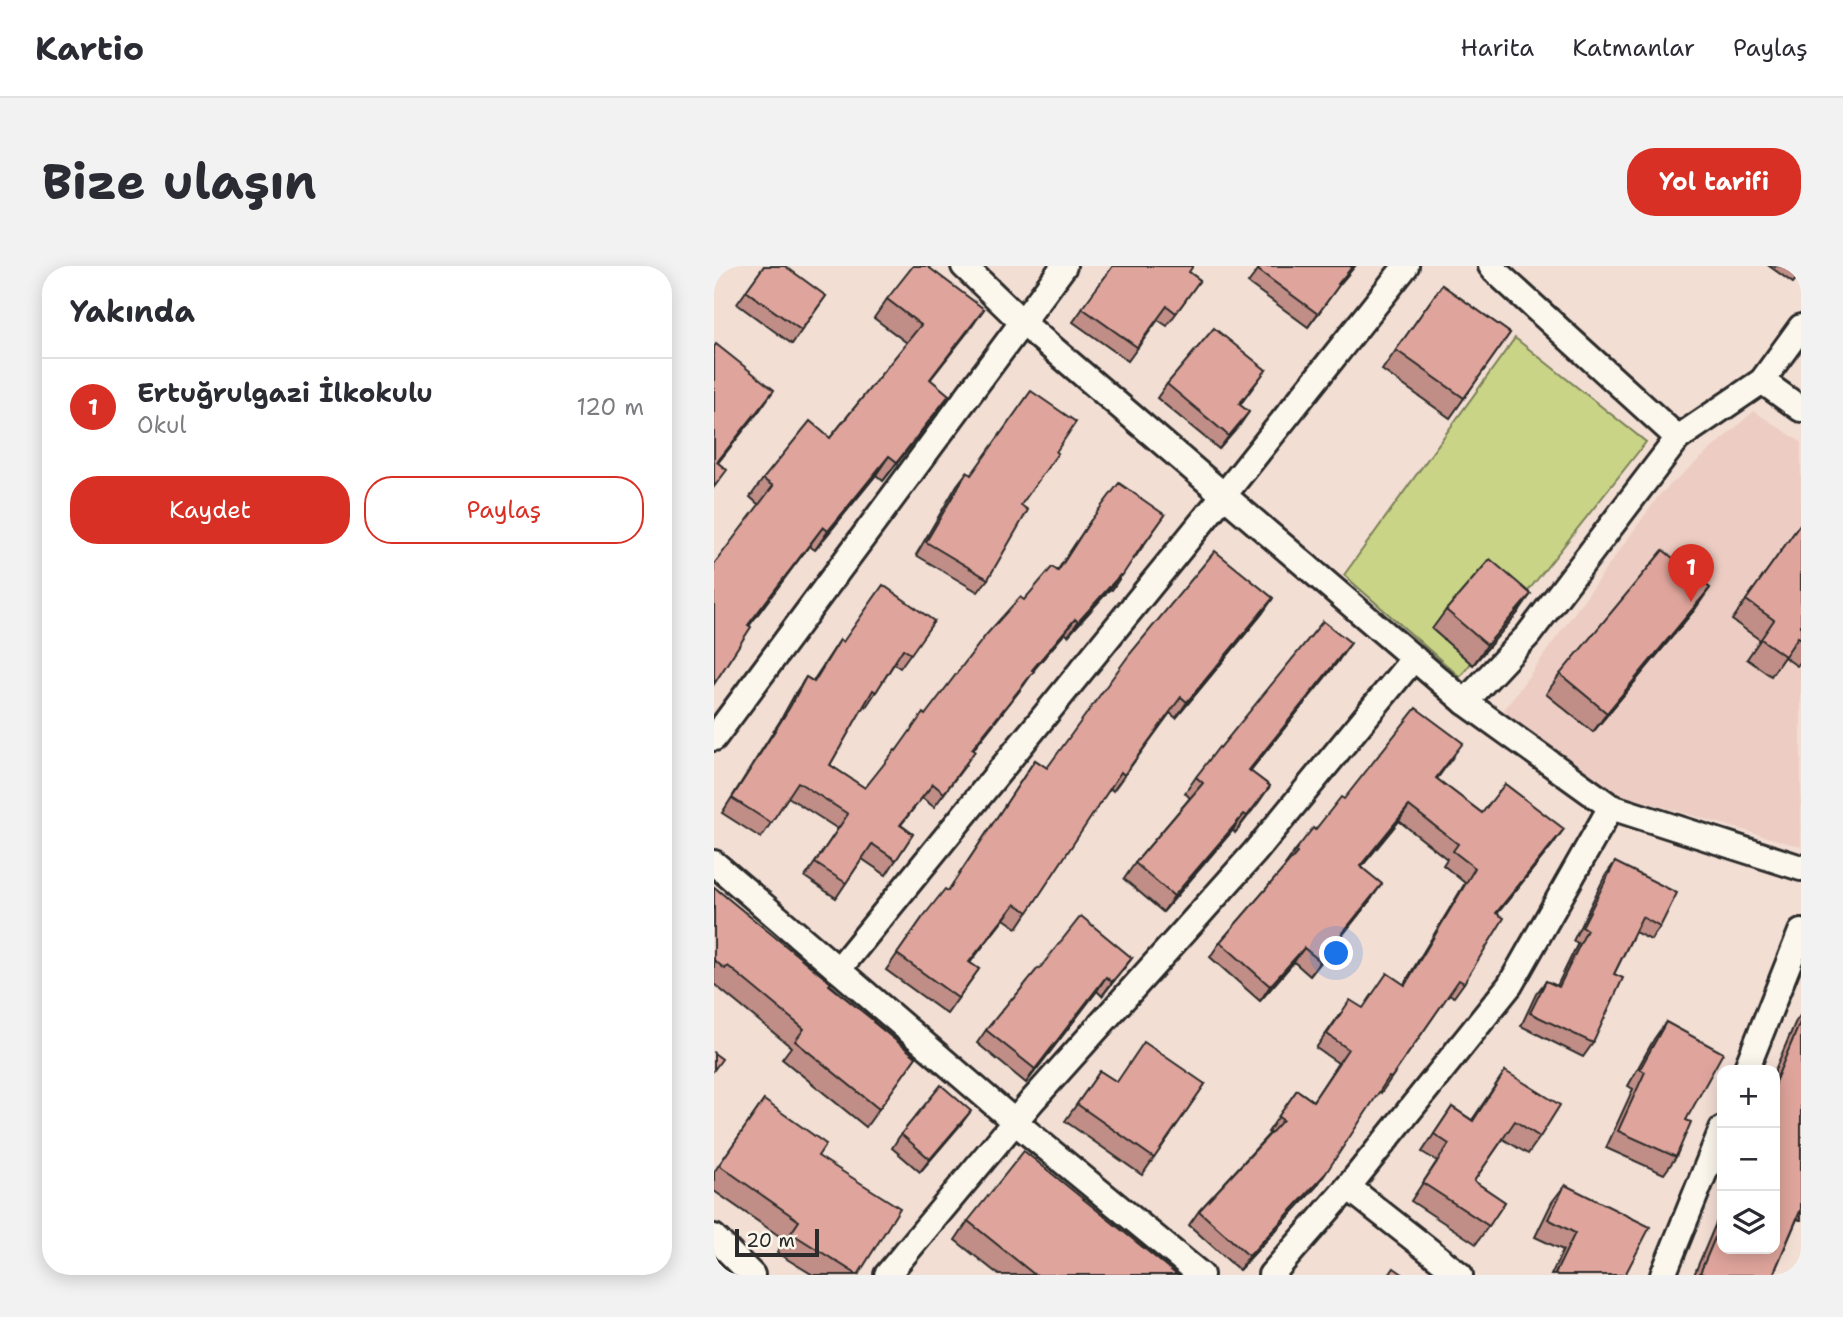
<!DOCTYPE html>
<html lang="tr">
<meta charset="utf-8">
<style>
body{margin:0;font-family:"Shantell Sans",sans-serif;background:#f2f2f3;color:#2b2b33}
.controls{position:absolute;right:21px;bottom:21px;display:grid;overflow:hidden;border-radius:14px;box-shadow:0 4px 18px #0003}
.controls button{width:63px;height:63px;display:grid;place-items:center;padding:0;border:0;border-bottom:2px solid #e1e1e2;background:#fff;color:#2b2b33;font:35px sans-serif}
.scale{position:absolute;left:21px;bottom:18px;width:84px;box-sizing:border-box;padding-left:7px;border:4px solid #2b2b2b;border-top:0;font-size:19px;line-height:24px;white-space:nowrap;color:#2b2b2b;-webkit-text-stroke:5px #fbf7ec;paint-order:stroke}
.you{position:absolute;left:623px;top:688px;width:24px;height:24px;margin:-18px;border:5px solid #fff;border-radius:50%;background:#1a73e8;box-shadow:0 0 0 10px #1a73e833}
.badge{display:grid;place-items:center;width:46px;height:46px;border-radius:50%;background:#d93025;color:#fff;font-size:23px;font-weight:700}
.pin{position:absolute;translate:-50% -58px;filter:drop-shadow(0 2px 4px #0008)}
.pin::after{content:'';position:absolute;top:37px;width:24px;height:21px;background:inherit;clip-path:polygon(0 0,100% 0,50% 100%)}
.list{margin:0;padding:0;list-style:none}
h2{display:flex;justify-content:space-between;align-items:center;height:91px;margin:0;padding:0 28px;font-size:30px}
h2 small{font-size:23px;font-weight:400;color:#7c7c81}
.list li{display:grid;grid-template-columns:46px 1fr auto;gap:21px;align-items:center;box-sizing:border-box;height:98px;padding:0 28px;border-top:2px solid #e1e1e2}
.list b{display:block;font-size:26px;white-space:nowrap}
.list p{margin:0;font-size:23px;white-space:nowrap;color:#7c7c81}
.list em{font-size:23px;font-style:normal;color:#7c7c81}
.actions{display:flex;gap:14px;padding:21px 28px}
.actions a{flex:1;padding:16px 0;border:2px solid #d93025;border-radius:28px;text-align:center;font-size:24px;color:#d93025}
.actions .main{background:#d93025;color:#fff}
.icon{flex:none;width:38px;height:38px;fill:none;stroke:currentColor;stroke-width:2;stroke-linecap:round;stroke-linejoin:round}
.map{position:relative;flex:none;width:1087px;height:1009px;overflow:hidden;border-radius:28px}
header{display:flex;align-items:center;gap:42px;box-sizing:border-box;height:98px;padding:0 35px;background:#fff;border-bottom:2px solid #e1e1e2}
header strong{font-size:33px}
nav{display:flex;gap:38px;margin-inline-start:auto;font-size:24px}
.intro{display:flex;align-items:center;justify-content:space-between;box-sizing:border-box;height:168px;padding:0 42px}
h1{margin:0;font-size:49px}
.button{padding:18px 32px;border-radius:28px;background:#d93025;color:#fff;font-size:24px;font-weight:700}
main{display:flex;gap:42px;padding:0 42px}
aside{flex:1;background:#fff;border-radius:28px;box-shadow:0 4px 18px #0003}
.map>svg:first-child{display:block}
.built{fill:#edcdc3}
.park{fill:#c9d487;stroke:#7a8059;stroke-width:2}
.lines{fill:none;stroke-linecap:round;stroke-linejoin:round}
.minor-casing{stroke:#2b2b2b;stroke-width:30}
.minor{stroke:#fbf7ec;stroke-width:24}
.wall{fill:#c08e86;stroke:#2b2b2b;stroke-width:2}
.shaded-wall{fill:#9c746d;stroke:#2b2b2b;stroke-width:2}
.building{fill:#dfa59c;stroke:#2b2b2b;stroke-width:2}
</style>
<header>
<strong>Kartio</strong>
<nav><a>Harita</a><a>Katmanlar</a><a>Paylaş</a></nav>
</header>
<div class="intro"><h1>Bize ulaşın</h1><a class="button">Yol tarifi</a></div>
<main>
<aside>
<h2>Yakında<small></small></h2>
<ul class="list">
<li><span class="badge">1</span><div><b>Ertuğrulgazi İlkokulu</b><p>Okul</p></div><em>120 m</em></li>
</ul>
<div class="actions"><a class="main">Kaydet</a><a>Paylaş</a></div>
</aside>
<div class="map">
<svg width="1087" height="1009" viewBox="0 0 1087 1009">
<rect width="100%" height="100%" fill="#f3ded4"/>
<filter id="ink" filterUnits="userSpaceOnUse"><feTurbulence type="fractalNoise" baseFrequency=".0143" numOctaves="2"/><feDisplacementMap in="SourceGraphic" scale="14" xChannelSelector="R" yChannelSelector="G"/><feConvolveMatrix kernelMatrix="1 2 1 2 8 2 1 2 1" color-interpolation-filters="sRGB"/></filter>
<g filter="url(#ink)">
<polygon class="built" points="1040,145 1087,176 1087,581 884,522 822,484 790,444 946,228"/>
<polygon class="park" points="801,72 932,176 746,411 630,309"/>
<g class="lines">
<g class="minor-casing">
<g id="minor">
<polyline points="250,0 309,57 751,436 897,541 1087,602"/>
<polyline points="777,0 781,5 964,172"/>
<polyline points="1048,115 1087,143"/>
<polyline points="751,436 814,369 964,172 1048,115 1087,61"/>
<polyline points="0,472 350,0"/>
<polyline points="0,597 301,856 487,1009"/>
<polyline points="124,704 510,229 692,0"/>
<polyline points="1032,804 1087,666"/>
<polyline points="634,921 746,1009"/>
<polyline points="0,971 38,1009"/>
<polyline points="173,1009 318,835 541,586 700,392"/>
<polyline points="557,1009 634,921 796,719 897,541"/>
<polyline points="949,1009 1008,863"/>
</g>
</g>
<use href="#minor" class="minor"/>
</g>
<g class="wall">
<polygon points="50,0 112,30 78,78 23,38"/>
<polygon points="399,0 475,6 486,14 453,60 444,54 414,95 359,56"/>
<polygon points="547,0 641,0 625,19 594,61 534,17"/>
<polygon points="1055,0 1087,0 1087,6 1079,17"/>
<polygon points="728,19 796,67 736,152 668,104"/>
<polygon points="173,33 270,43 216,114 222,148 169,215 162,209 101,284 95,280 35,360 45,239 36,231 49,213 116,172 193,77 160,52"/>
<polygon points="552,104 526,139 526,159 505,183 443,132 453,118"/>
<polygon points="253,206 307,239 274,313 264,326 202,289 243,219"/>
<polygon points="451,249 420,293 419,292 398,324 396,323 354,370 351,367 319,404 310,419 259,484 251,500 220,541 208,532 187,559 199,568 172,609 148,593 122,632 91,611 124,563 74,531 47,572 8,547 66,455 82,426 92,411 99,415 126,374 129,376 220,355 186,402 180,398 152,441 150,439 116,499 151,522 310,334 343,305 377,254"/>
<polygon points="1087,257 1087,395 1083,400 1070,391 1057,410 1033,393 1046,374 1018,354"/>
<polygon points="559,332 548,348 462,452 456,447 399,525 396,522 303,662 290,653 256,697 265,703 233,748 172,704 209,651 234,625 321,494 333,502"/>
<polygon points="982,342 879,466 832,428 846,408"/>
<polygon points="732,344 803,348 759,399 718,363"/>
<polygon points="625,394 536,505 556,520 521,567 519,564 449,646 410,613 421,597 476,532 471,527 482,511 506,482"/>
<polygon points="739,491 723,513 768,547 840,577 783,648 750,717 740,731 735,728 667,827 665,825 602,921 525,1004 475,959 485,945 556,867 554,866 583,824 599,835 624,797 602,782 626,748 649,742 690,718 751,617 729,599 733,593 685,555 647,601 658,632 596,710 580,696 546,735 496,691 506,676 572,600 571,599 581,585 630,533"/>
<polygon points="901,596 946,661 937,674 921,666 900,708 879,777 869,791 807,760 822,728 832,715 843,720 864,677 859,675 891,610"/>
<polygon points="0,621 202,791 152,861 68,793 77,781 1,719 0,719"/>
<polygon points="418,692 388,730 383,725 312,817 263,777 272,764 325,703"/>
<polygon points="1087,748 1087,954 1083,953 1059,1009 980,1009 1008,943 1008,983 1061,983 1061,804 1081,757"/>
<polygon points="952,756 972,854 962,891 950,908 892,882 919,823 914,820 940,773"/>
<polygon points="386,805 403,816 491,818 428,909 351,855"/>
<polygon points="791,805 826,871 814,888 789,873 760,915 791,936 762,978 697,935 723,895 708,886 738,841 758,854"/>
<polygon points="50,834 104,890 144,1009 99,1009 63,987 71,974 0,925 0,906"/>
<polygon points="247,858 206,906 178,882 187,868"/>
<polygon points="851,919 911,1009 837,1009 849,984 821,971 838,936"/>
<polygon points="254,955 463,1009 285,1009 241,974"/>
</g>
<g class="shaded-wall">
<polygon points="639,0 641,0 625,19 594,61 624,20 624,18"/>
<polygon points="270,43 257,62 202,132 216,113"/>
<polygon points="60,124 46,144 0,202 0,200"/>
<polygon points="235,129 222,148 169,215 183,196"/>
<polygon points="535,146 526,159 505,183 515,170"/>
<polygon points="175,190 162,209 101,284 114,265"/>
<polygon points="109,261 95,280 21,378 34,359"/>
<polygon points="406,309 396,323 354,370 364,356"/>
<polygon points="996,322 982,342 879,466 893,447"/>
<polygon points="817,328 803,348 759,399 773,379"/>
<polygon points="559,332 548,348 462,452 473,436"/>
<polygon points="361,353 351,367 308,418 318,404"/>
<polygon points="637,377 625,394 524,520 535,504"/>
<polygon points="320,405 310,419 248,498 258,483"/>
<polygon points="556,520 545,536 521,567 533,550"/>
<polygon points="695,540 685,555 636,615 646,600"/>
<polygon points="530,548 519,564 449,646 460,630"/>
<polygon points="850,563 840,577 772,661 782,647"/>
<polygon points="668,618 658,632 596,710 606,695"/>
<polygon points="301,638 290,653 244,712 255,696"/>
<polygon points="590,682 580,696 546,735 556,720"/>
<polygon points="418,692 408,705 388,730 398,716"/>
<polygon points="392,711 383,725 312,817 321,803"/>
<polygon points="257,845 247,858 206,906 216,893"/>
<polygon points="612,907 602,921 525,1004 535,990"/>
<polygon points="1087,939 1087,954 1078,951"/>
</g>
<g class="building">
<polygon points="50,0 71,0 112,30 87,64 32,25"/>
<polygon points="199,0 213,0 270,43 216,113 235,129 183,196 175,190 114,265 109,261 34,359 37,361 0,418 0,298 59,220 49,213 96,155 116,172 207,59 173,33"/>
<polygon points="399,0 479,0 475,6 486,14 462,47 453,40 423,81 368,42"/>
<polygon points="547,0 639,0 624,18 625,19 604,48 544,4"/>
<polygon points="728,19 796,67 750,132 682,84"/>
<polygon points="500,62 552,104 525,138 535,146 515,170 453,118"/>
<polygon points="2,78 60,124 3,196 13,204 0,221 0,81"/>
<polygon points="317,125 362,156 342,186 344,187 307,239 314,244 274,313 212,276 253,206 257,209"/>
<polygon points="405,217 451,249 430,278 429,278 408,310 406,309 364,356 361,353 318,404 320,405 258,483 261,485 230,527 219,518 186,559 199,568 182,594 158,578 132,617 101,597 134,548 84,516 57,557 18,532 76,441 92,411 100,416 126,374 129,376 169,319 220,355 197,388 189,383 162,426 159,424 116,499 151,522 181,484 182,485 209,447 211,449 272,369 306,331 310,334 338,301 344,305 377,254"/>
<polygon points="1087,257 1087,373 1084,371 1071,390 1047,373 1060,354 1032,334"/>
<polygon points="949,284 996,322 893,447 846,408"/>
<polygon points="501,285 559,332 473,436 467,431 410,509 407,506 314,646 301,638 255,696 265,703 244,732 183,688 209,651 231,623 234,625 321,494 333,502 415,389"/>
<polygon points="776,293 817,328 773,379 732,344"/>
<polygon points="609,355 637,377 535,504 556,520 533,550 530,548 460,630 421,597 489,517 482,511 505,481 506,482"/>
<polygon points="702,442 749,477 722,512 768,547 791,518 850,563 782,647 790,652 750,717 745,714 677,812 675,811 612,907 535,990 485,945 569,854 564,851 583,824 599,835 634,783 613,768 636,734 649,742 673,707 691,719 761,602 739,585 744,578 695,540 646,600 668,618 606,695 590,682 556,720 506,676 583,587 581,585 599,562 601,564 627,531 630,533"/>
<polygon points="901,596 963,627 946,661 928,651 900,708 909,712 879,777 816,747 832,715 845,721 873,664 868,661"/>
<polygon points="0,621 117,717 115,719 160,755 159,756 202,791 165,843 81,775 90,763 14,700 11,703 0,694"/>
<polygon points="367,650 418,692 398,716 392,711 321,803 272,764 298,732 299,733 324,702 325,703"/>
<polygon points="1087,754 1087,943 1059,1009 991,1009 986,1007 1008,955 1008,983 1061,983 1061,816"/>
<polygon points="952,756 1009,787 972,854 977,856 962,891 904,865 931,806 926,803"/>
<polygon points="430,776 491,818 440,892 363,838 386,805 403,816"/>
<polygon points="0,787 8,793 0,804"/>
<polygon points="791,805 846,839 826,871 801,855 760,915 791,936 775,960 709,917 735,878 720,868 738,841 759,855"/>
<polygon points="227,819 257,845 216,893 187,868"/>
<polygon points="50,834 112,878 104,890 186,942 144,1009 77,967 85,955 5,899"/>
<polygon points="310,885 463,1009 321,1009 254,955"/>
<polygon points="851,919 936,961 911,1009 844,1009 841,1008 861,967 834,953"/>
<polygon points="680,1002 690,1009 675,1009"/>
</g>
</g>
</svg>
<div class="controls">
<button>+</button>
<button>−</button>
<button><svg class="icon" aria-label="layers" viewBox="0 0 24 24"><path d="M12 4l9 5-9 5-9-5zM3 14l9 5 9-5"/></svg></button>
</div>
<div class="scale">20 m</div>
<div class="you"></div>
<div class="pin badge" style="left:977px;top:336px">1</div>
</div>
</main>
